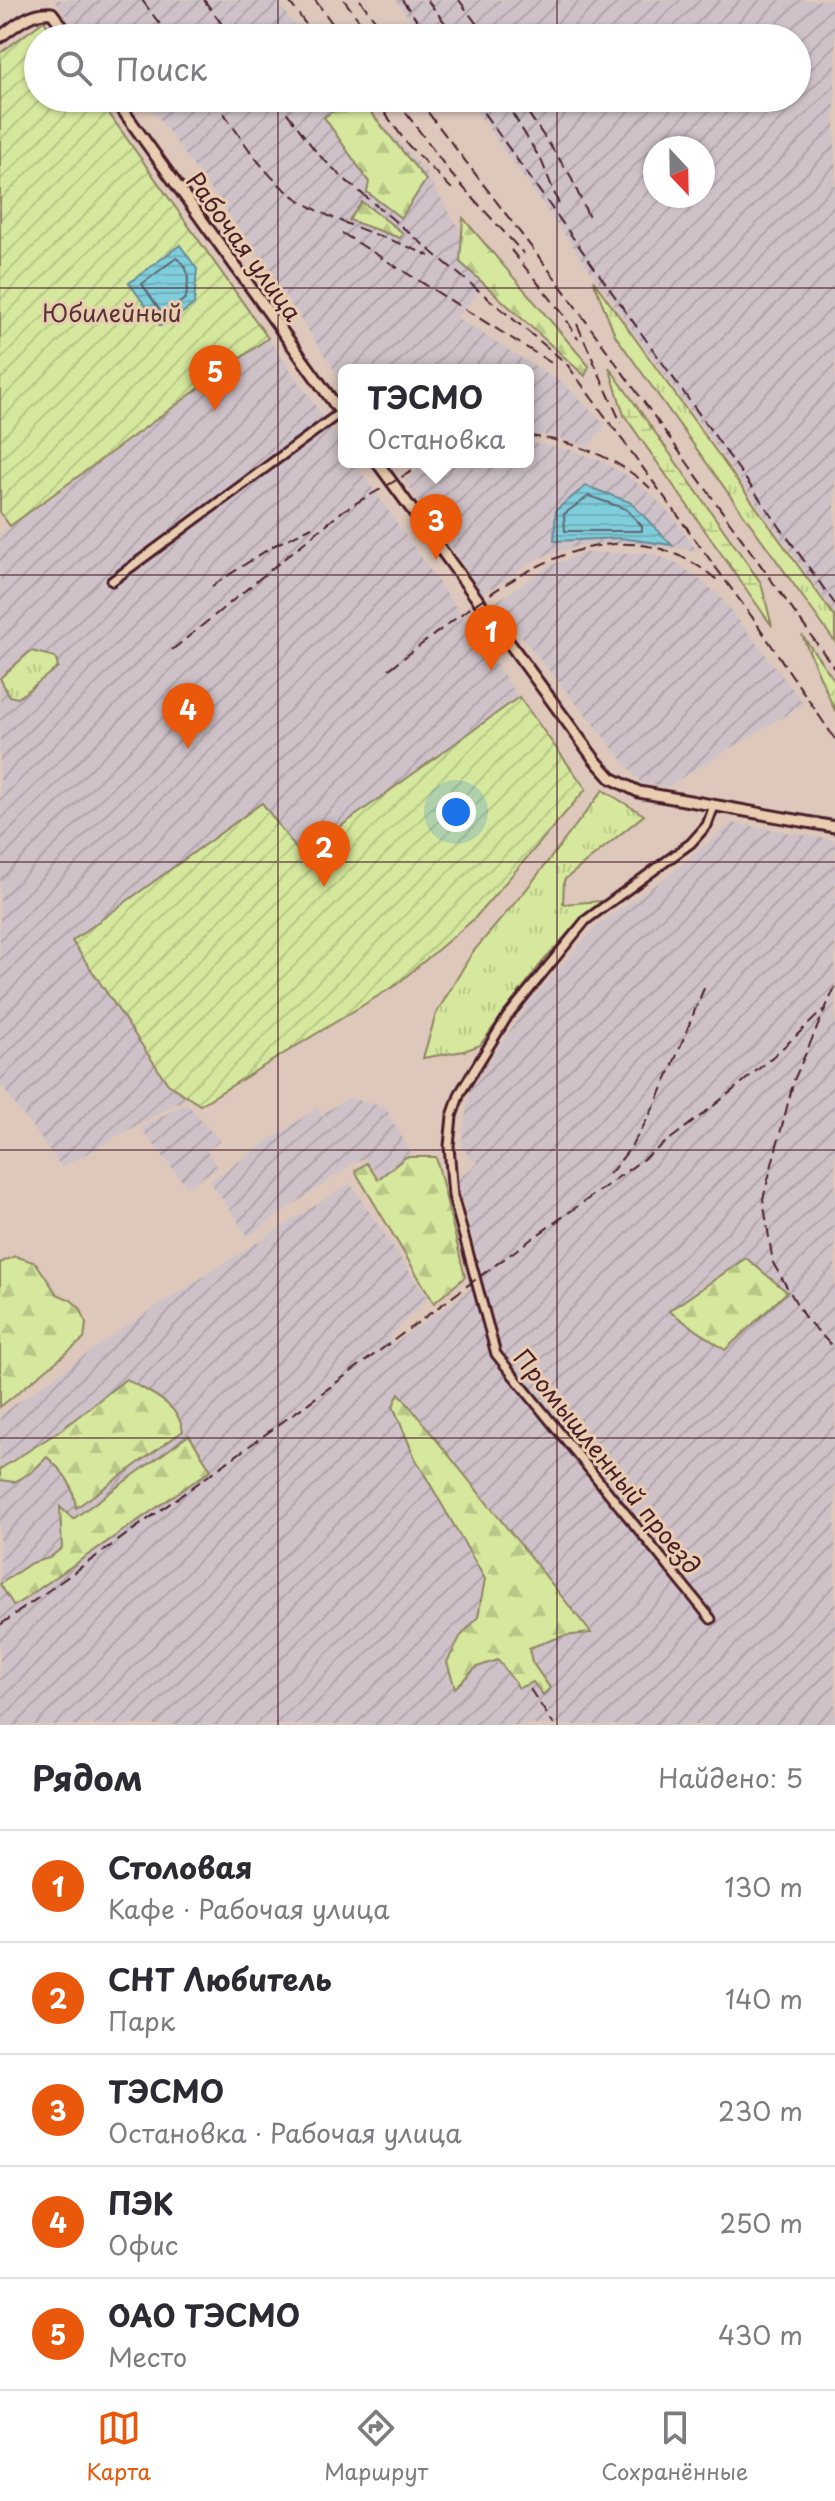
<!DOCTYPE html>
<html lang="ru">
<meta charset="utf-8">
<style>
body{margin:0;font-family:"Playpen Sans",sans-serif;background:#f7f7f7;color:#2b2b33}
.compass{position:absolute;left:643px;top:136px;width:72px;height:72px;border-radius:50%;background:#fff;box-shadow:0 2px 6px #0004;rotate:158deg}
.you{position:absolute;left:456px;top:812px;width:28px;height:28px;margin:-20px;border:6px solid #fff;border-radius:50%;background:#1a73e8;box-shadow:0 0 0 12px #1a73e833}
.badge{display:grid;place-items:center;width:52px;height:52px;border-radius:50%;background:#ea580c;color:#fff;font-size:26px;font-weight:700}
.pin{position:absolute;translate:-50% -66px;filter:drop-shadow(0 2px 4px #0008)}
.pin::after{content:'';position:absolute;top:42px;width:28px;height:24px;background:inherit;clip-path:polygon(0 0,100% 0,50% 100%)}
.popup{position:absolute;left:338px;top:364px;width:196px;height:104px;box-sizing:border-box;display:grid;place-content:center;border-radius:12px;background:#fff;filter:drop-shadow(0 2px 6px #0005);font-size:26px;white-space:nowrap;color:#7c7c81}
.popup b{font-size:30px;color:#2b2b33}
.popup::after{content:'';position:absolute;left:50%;top:100%;margin-left:-16px;border:16px solid transparent;border-top-color:#fff}
.list{margin:0;padding:0;list-style:none}
h2{display:flex;justify-content:space-between;align-items:center;height:104px;margin:0;padding:0 32px;font-size:34px}
h2 small{font-size:26px;font-weight:400;color:#7c7c81}
.list li{display:grid;grid-template-columns:52px 1fr auto;gap:24px;align-items:center;box-sizing:border-box;height:112px;padding:0 32px;border-top:2px solid #e1e1e2}
.list b{display:block;font-size:30px;white-space:nowrap}
.list p{margin:0;font-size:26px;white-space:nowrap;color:#7c7c81}
.list em{font-size:26px;font-style:normal;color:#7c7c81}
.icon{flex:none;width:44px;height:44px;fill:none;stroke:currentColor;stroke-width:2;stroke-linecap:round;stroke-linejoin:round}
.map{position:relative;flex:none;width:835px;height:1725px;overflow:hidden}
.search{position:absolute;background:#fff;box-shadow:0 2px 6px #0004;left:24px;right:24px;top:24px;height:88px;display:flex;align-items:center;gap:20px;box-sizing:border-box;padding:0 28px;border-radius:44px;color:#7c7c81;font-size:30px}
.sheet{height:664px;background:#fff}
nav{display:flex;justify-content:space-around;align-items:center;box-sizing:border-box;height:112px;border-top:2px solid #e1e1e2;background:#fff;font-size:22px;color:#7c7c81}
nav a{display:grid;justify-items:center;gap:4px}
nav .on{color:#ea580c}
.map>svg:first-child{display:block}
.industrial{fill:url(#industrial-furrows);fill-rule:evenodd}
.grass{fill:url(#grass-tufts);stroke:#908464;stroke-width:2}
.forest{fill:url(#forest-firs);stroke:#908464;stroke-width:2}
.wetland{fill:url(#wetland-marsh);stroke:#908464;stroke-width:2}
.garden{fill:url(#garden-furrows);stroke:#908464;stroke-width:2}
.water{fill:url(#water-rules);stroke:#6a8895;stroke-width:2}
.lines{fill:none;stroke-linecap:round;stroke-linejoin:round}
.shore{stroke:#5f6571;stroke-width:2}
.minor-casing{stroke:#4a1f2b;stroke-width:13}
.tertiary-casing{stroke:#4a1f2b;stroke-width:15}
.minor{stroke:#e9cdb0;stroke-width:7}
.tertiary{stroke:#e9cdb0;stroke-width:9}
.rail{stroke:#4a1f2b;stroke-width:2;stroke-dasharray:12 6;stroke-linecap:butt}
.grid{fill:none;stroke:#4a1f2b;stroke-width:2;stroke-opacity:0.55}
.labels{text-anchor:middle;dominant-baseline:central;stroke-width:6;stroke-linejoin:round;paint-order:stroke}
.street-label{font-size:24px;fill:#4a1f2b;stroke:#e9cdb0}
.park-label{font-size:24px;fill:#583336;stroke:#e9cdb0}
</style>
<div class="map">
<svg width="835" height="1725" viewBox="0 0 835 1725">
<defs>
<pattern id="industrial-furrows" width="10" height="10" patternUnits="userSpaceOnUse" patternTransform="scale(2)"><rect width="10" height="10" fill="#cec2c8"/><path d="M-1 1l2-2M0 10L10 0M9 11l2-2" fill="none" stroke="#b2a6ac"/></pattern>
<pattern id="grass-tufts" width="24" height="20" patternUnits="userSpaceOnUse" patternTransform="scale(2)"><rect width="24" height="20" fill="#d5e89d"/><path d="M3 7l-1-3M5 7V3M7 7l1-3M15 17l-1-3M17 17v-4M19 17l1-3" fill="none" stroke="#b8c787"/></pattern>
<pattern id="forest-firs" width="22" height="20" patternUnits="userSpaceOnUse" patternTransform="scale(2)"><rect width="22" height="20" fill="#d5e89d"/><path d="M5 1l3.5 6h-7zM16 11l3.5 6h-7z" fill="#b8c787"/></pattern>
<pattern id="wetland-marsh" width="20" height="14" patternUnits="userSpaceOnUse" patternTransform="scale(2)"><rect width="20" height="14" fill="#d5e89d"/><path d="M1 5h8M5 5V1M11 12h8M15 12V8" fill="none" stroke="#b8c787"/></pattern>
<pattern id="garden-furrows" width="10" height="10" patternUnits="userSpaceOnUse" patternTransform="scale(2)"><rect width="10" height="10" fill="#d5e89d"/><path d="M-1 1l2-2M0 10L10 0M9 11l2-2" fill="none" stroke="#b8c787"/></pattern>
<pattern id="water-rules" width="6" height="5" patternUnits="userSpaceOnUse" patternTransform="scale(2)"><rect width="6" height="5" fill="#7fcedb"/><path d="M0 2.5h6" fill="none" stroke="#6fb0bc"/></pattern>
</defs>
<rect width="100%" height="100%" fill="#ddc8bb"/>
<filter id="ink" filterUnits="userSpaceOnUse"><feTurbulence type="fractalNoise" baseFrequency=".0125" numOctaves="2"/><feDisplacementMap in="SourceGraphic" scale="16" xChannelSelector="R" yChannelSelector="G"/><feConvolveMatrix kernelMatrix="1 2 1 2 8 2 1 2 1" color-interpolation-filters="sRGB"/></filter>
<g filter="url(#ink)">
<g class="industrial">
<polygon points="54,0 276,0 304,38 81,38"/>
<path d="M 396,0 L 835,0 L 835,613 L 467,98 L 797,98 L 797,38 L 423,38 ZM 655,148 L 703,148 L 703,196 L 655,196 Z"/>
<polygon points="144,98 358,98 424,170 489,279 457,318 564,384 605,425 589,447 551,436 528,433 528,370 344,370 344,384 252,247"/>
<polygon points="268,338 344,447 344,462 354,462 519,697 300,855 262,803 72,940 168,1083 188,1097 62,1167 0,1084 0,535"/>
<polygon points="528,442 571,450 599,460 628,476 652,495 673,517 697,551 630,542 578,546 538,558 483,594 404,480 433,462 528,462"/>
<polygon points="584,553 651,553 679,564 718,594 804,704 666,787 642,784 494,603 549,566"/>
<polygon points="732,823 835,840 835,1725 0,1725 0,1415 125,1327 350,1183 427,1298 389,1338 394,1344 483,1280 457,1179 477,1164 461,1147 470,1089 530,1001 596,926 669,875"/>
<polygon points="349,1098 385,1107 411,1153 380,1176 364,1158 355,1162 248,1236 210,1181 317,1108 340,1141 323,1113"/>
<polygon points="186,1103 220,1141 207,1151 217,1168 187,1187 141,1128"/>
</g>
<g class="grass">
<polygon points="593,280 835,617 835,642 615,335"/>
<polygon points="802,635 835,681 835,711"/>
<polygon points="31,651 55,657 58,667 18,698 9,696 0,678"/>
<polygon points="603,790 644,815 564,880 563,904 602,901 581,918 540,965 480,1045 464,1051 423,1058 436,1014 472,953 525,891"/>
</g>
<g class="forest">
<polygon points="355,98 359,98 426,180 401,218 367,192 369,182 324,117"/>
<polygon points="362,202 403,233 400,238 349,220"/>
<polygon points="463,218 589,366 585,376 460,262"/>
<polygon points="406,1157 436,1157 465,1277 434,1303 355,1171 366,1163 378,1179"/>
<polygon points="15,1256 36,1263 57,1294 71,1300 81,1309 86,1323 84,1339 0,1407 0,1263"/>
<polygon points="746,1258 787,1292 725,1350 669,1311"/>
<path d="M 126,1379 C 149,1393 178,1402 183,1431 L 76,1508 C 73,1484 66,1474 47,1457 L 32,1472 L 14,1482 L 0,1480 L 0,1469 L 61,1430 Z"/>
<polygon points="399,1393 591,1633 563,1636 529,1648 532,1662 550,1688 543,1695 533,1682 519,1688 498,1660 477,1667 455,1688 447,1662 460,1637 478,1617 485,1579 415,1458 393,1406"/>
<polygon points="189,1435 211,1470 14,1606 0,1584 31,1563 49,1558 62,1548 60,1507 73,1519"/>
</g>
<polygon class="wetland" points="609,367 761,583 772,626 624,415"/>
<g class="garden">
<polygon points="44,21 56,38 38,38 38,98 98,98 268,338 10,526 0,512 0,53"/>
<polygon points="519,697 586,789 474,919 396,985 200,1105 168,1084 72,941 262,803 301,855"/>
</g>
<g class="water">
<polygon points="180,245 197,269 194,304 172,321 160,326 129,283"/>
<polygon points="586,486 630,502 672,545 620,538 554,541 556,510"/>
</g>
<g class="lines">
<g class="shore">
<path d="M 176,258 C 192,267 188,282 186,298 L 163,315 L 142,284 Z"/>
<polygon points="589,496 626,509 642,526 642,531 565,531 564,514"/>
</g>
<g class="minor-casing">
<g id="minor">
<polyline points="112,581 341,412"/>
<polyline points="711,1619 496,1354 453,1196 449,1146 452,1116 460,1093 507,1017 586,920 691,843 707,825 714,806"/>
</g>
</g>
<g class="tertiary-casing">
<g id="tertiary">
<path d="M 0,37 C 16,25 31,11 52,13 L 71,38"/>
<polyline points="114,98 344,417"/>
<polyline points="377,462 595,760 611,778 639,792 835,827"/>
</g>
</g>
<use href="#minor" class="minor"/>
<use href="#tertiary" class="tertiary"/>
<g class="rail">
<polyline points="142,0 170,38"/>
<polyline points="204,0 232,38"/>
<polyline points="288,0 316,38"/>
<polyline points="315,0 343,38"/>
<polyline points="344,0 372,38"/>
<polyline points="360,0 388,38"/>
<polyline points="402,0 430,38"/>
<polyline points="427,0 457,38"/>
<polyline points="459,0 487,38"/>
<path d="M 213,98 C 236,129 257,167 287,191 C 329,224 382,233 429,256"/>
<polyline points="276,98 317,153 343,178 566,363 690,532"/>
<polyline points="374,98 408,145 453,190"/>
<polyline points="395,98 451,174 524,254"/>
<polyline points="417,98 555,278 835,669"/>
<polyline points="473,98 835,604"/>
<polyline points="503,98 542,162 560,207"/>
<polyline points="518,98 570,175 590,220"/>
<polyline points="342,233 553,364"/>
<polyline points="511,250 563,314 578,339"/>
<polyline points="577,324 621,423"/>
<path d="M 528,436 C 572,440 618,458 650,488"/>
<polyline points="683,523 755,621 835,739"/>
<polyline points="212,586 273,546 312,527"/>
<polyline points="172,650 344,510 428,462"/>
<path d="M 389,669 C 481,601 603,484 717,580"/>
<polyline points="835,987 794,1080 763,1199 773,1263 805,1318 835,1349"/>
<path d="M 609,1174 C 655,1125 678,1048 705,986"/>
<path d="M 0,1625 C 159,1512 318,1397 475,1280 C 593,1193 719,1113 824,1009"/>
<polyline points="530,1689 554,1725"/>
</g>
</g>
</g>
<path class="grid" d="M 278,0 L 278,38M 557,0 L 557,38M 278,98 L 278,1725M 557,98 L 557,1725M 0,288 L 835,288M 0,575 L 835,575M 0,862 L 835,862M 0,1150 L 835,1150M 0,1438 L 835,1438"/>
<g class="labels">
<g class="street-label">
<text transform="translate(245 246) rotate(54)">Рабочая улица</text>
<text transform="translate(608 1461) rotate(51)">Промышленный проезд</text>
</g>
<g class="park-label">
<text x="112" y="312">Юбилейный</text>
</g>
</g>
</svg>
<svg class="compass" viewBox="-18 -18 36 36"><path d="M0-13l5 13h-10z" fill="#e53935"/><path d="M0 13l5-13h-10z" fill="#7c7c81"/></svg>
<div class="you"></div>
<div class="pin badge" style="left:491px;top:671px">1</div>
<div class="pin badge" style="left:324px;top:887px">2</div>
<div class="pin badge" style="left:436px;top:560px">3</div>
<div class="popup"><b>ТЭСМО</b>Остановка</div>
<div class="pin badge" style="left:188px;top:749px">4</div>
<div class="pin badge" style="left:215px;top:411px">5</div>
<div class="search"><svg class="icon" aria-label="search" viewBox="0 0 24 24"><circle cx="10" cy="10" r="6"/><path d="M15 15l6 6"/></svg>Поиск</div>
</div>
<section class="sheet">
<h2>Рядом<small>Найдено: 5</small></h2>
<ul class="list">
<li><span class="badge">1</span><div><b>Столовая</b><p>Кафе · Рабочая улица</p></div><em>130 m</em></li>
<li><span class="badge">2</span><div><b>СНТ Любитель</b><p>Парк</p></div><em>140 m</em></li>
<li><span class="badge">3</span><div><b>ТЭСМО</b><p>Остановка · Рабочая улица</p></div><em>230 m</em></li>
<li><span class="badge">4</span><div><b>ПЭК</b><p>Офис</p></div><em>250 m</em></li>
<li><span class="badge">5</span><div><b>ОАО ТЭСМО</b><p>Место</p></div><em>430 m</em></li>
</ul>
</section>
<nav>
<a class="on"><svg class="icon" aria-label="map" viewBox="0 0 24 24"><path d="M3 6l6-2 6 2 6-2v14l-6 2-6-2-6 2zM9 4v14M15 6v14"/></svg>Карта</a>
<a><svg class="icon" aria-label="directions" viewBox="0 0 24 24"><path d="M12 3l9 9-9 9-9-9zM9 14v-3h6M13 9l2 2-2 2"/></svg>Маршрут</a>
<a><svg class="icon" aria-label="saved" viewBox="0 0 24 24"><path d="M7 4h10v16l-5-4-5 4z"/></svg>Сохранённые</a>
</nav>
